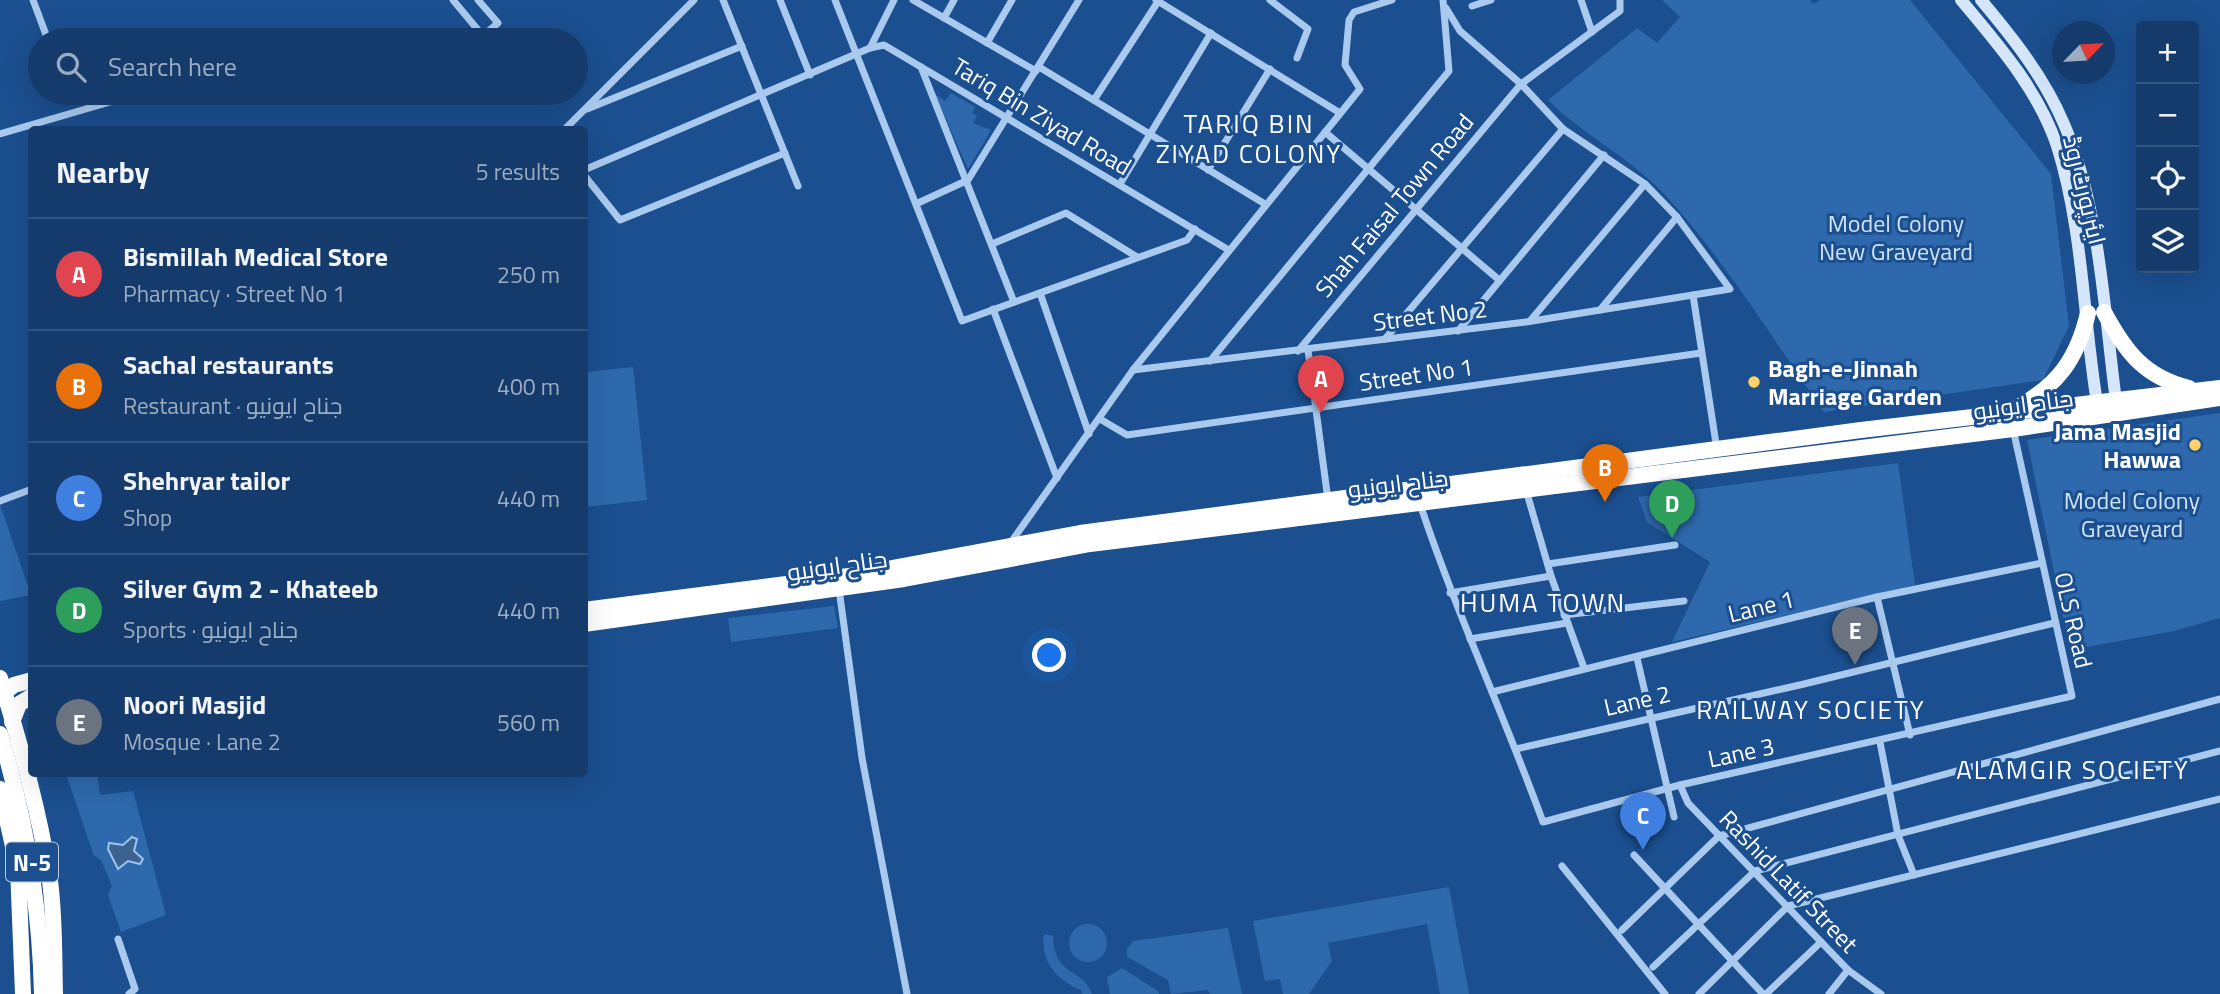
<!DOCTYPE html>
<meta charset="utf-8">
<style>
body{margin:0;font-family:"Titillium Web",Cairo,sans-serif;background:#214673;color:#f1f3f6}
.controls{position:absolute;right:21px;top:21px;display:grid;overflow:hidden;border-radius:7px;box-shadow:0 7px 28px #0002}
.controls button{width:63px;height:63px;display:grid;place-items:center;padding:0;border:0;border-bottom:2px solid #33557e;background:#143b6b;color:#f1f3f6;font:35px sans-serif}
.compass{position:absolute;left:2052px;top:21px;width:63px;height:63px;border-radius:50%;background:#143b6b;box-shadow:0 7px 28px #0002;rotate:65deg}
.you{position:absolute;left:1050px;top:656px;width:24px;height:24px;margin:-18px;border:5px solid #fff;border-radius:50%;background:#1a73e8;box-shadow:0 0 0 10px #1a73e833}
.badge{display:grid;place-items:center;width:46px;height:46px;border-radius:50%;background:#ffd166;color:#fff;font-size:23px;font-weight:700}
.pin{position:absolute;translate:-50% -58px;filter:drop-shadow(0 2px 4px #0008)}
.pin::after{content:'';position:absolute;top:37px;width:24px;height:21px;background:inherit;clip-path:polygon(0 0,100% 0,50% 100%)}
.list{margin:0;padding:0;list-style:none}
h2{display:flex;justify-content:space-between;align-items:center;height:91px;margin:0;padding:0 28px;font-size:30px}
h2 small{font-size:23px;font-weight:400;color:#9dadc1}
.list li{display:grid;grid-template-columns:46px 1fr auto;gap:21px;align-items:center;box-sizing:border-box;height:112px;padding:0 28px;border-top:2px solid #33557e}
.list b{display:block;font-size:26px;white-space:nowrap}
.list p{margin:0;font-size:23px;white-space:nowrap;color:#9dadc1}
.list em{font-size:23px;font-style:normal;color:#9dadc1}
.icon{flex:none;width:38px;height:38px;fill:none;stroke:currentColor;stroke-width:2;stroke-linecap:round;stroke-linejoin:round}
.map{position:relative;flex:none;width:2220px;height:994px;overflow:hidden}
.search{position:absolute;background:#143b6b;box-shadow:0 7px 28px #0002;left:28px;top:28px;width:560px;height:77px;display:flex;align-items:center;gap:18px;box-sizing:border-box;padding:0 24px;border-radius:38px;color:#9dadc1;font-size:26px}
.panel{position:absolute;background:#143b6b;box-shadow:0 7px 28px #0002;left:28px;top:126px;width:560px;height:651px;border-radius:7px}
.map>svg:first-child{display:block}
.green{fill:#2e69ad}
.water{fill:#3c6290;stroke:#9cc4f0;stroke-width:2}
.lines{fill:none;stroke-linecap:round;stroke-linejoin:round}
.street{stroke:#a9c9ee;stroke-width:7}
.secondary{stroke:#d6e6fa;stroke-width:12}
.highway{stroke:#fff;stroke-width:16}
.highway-bridge{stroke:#fff;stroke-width:16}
.poi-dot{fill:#ffd166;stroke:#1b4f8f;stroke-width:2.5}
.labels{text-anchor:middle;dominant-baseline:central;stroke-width:6;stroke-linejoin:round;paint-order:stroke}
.shield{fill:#1b4f8f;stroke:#bbcadd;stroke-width:2}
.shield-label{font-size:23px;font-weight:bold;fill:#fff}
.street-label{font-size:24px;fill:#fff;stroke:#1b4f8f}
.park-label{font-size:24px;fill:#cfe3fa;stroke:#1b4f8f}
.poi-label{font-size:24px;font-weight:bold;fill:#fff;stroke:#1b4f8f;text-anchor:start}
.neighbourhood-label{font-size:26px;letter-spacing:2px;fill:#fff;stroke:#1b4f8f}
</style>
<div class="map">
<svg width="2220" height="994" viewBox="0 0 2220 994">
<rect width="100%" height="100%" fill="#1b4f8f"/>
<g class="green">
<path d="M 1662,0 L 1810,0 L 1813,4 L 1820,0 L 1910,0 L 2051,174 L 2069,326 L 2043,380 L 1824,412 C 1774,341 1726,262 1667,197 C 1633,159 1584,136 1548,100 L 1637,28 L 1657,43 L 1680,17 Z"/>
<polygon points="951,93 975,107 972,113 977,116 973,123 991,130 968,169 935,94 945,101"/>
<polygon points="633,367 647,500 585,507 585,372"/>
<polygon points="2220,413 2220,618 2174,631 2070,650 2027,440"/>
<polygon points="1898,463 1915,585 1672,642 1710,562 1647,522 1638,497"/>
<polygon points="0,504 31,595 0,601"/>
<polygon points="834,606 838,628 731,642 728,618"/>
<polygon points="66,774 97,774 100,795 133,791 166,915 121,932 108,895 112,886 101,860 94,856"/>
<polygon points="1449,887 1469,994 1440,994 1427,924 1328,943 1332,961 1309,994 1283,994 1280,979 1265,981 1253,921"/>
<circle cx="1088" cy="943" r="19"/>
<polygon points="1228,928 1242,994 1210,994 1208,990 1171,994 1168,980 1127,957 1127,949 1133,941"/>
<path d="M 1044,934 L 1053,936 C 1054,978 1084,968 1092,994 L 1082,994 L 1081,990 C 1057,981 1040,961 1044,934 Z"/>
<polygon points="1122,968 1158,991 1159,994 1110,994 1107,977"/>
</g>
<polygon class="water" points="132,837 137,839 134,851 143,859 140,864 128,861 118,869 108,849 109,843 123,845"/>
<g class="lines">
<g class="street">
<polyline points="33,0 48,40"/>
<polyline points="453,0 483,36 498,23 478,0"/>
<polyline points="723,0 798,186"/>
<polyline points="780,0 810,75"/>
<polyline points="835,0 962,321 1187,240 1195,229"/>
<polyline points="913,0 1036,71"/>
<polyline points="1156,0 1340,113"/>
<polyline points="1270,0 1308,29 1297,58"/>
<polyline points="1581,0 1592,32"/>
<polyline points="1472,6 1491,0"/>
<polyline points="944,18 954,0"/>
<polyline points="987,43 1012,0"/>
<polyline points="870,48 884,45 1227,249"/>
<polyline points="921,67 1014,302"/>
<polyline points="1039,67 1265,204"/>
<polyline points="1094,100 1159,0"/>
<polyline points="587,109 742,46"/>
<polyline points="564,130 694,0"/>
<polyline points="1325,132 1498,279"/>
<polyline points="0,134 141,93"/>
<polyline points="584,170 870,48 894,0"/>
<polyline points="1208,170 1270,69"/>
<polyline points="584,175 620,220 785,153"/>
<polyline points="1120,184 1211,33"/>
<polyline points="918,203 968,180 1079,0"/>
<polyline points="992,244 1066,213 1137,257"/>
<polyline points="1040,293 1089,434"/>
<polyline points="1693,295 1717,450"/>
<polyline points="993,309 1057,478"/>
<polyline points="1600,310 1677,217"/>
<polyline points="1530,321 1645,184"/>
<polyline points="1458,331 1604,155"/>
<polyline points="1385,339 1563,129"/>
<polyline points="1308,350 1328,500"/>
<polyline points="1298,351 1521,84 1620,11 1620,0"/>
<polyline points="1210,361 1449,71 1443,0"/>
<polyline points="1133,370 1526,322 1730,289 1677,217 1645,184 1563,129 1521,84 1460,31 1446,8"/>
<polyline points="1100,419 1127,435 1701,353"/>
<polyline points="1526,490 1551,576 1584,668"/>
<polyline points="0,501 32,489"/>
<path d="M 1420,504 C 1456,612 1504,715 1543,822 L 1680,785 L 2072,696 L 2013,429"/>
<polyline points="1009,545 1133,370 1360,89 1345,65 1349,20 1354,12 1392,0"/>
<polyline points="1548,564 1675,545"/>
<polyline points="839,589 862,758 907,994"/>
<polyline points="1450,593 1551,576"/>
<polyline points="1877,597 1910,735"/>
<polyline points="1564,615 1684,601"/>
<polyline points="1470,639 1567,623"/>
<polyline points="1637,658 1674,817"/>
<polyline points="1492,692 1877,597 2042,563"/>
<polyline points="1880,742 1898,835 1914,875"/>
<polyline points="1516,749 1804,684 2054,623"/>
<polyline points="1680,785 1688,803 1848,970 1881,994"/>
<polyline points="1634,855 1763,994"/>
<polyline points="1562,866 1665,994"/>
<polyline points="1622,930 1719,836 2220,699"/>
<polyline points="118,939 135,989 129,994"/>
<polyline points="1653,967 1755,871 2220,751"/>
<polyline points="1699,994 1788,906 2220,799"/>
<polyline points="1766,994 1821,942"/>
<polyline points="1829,994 1848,970"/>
</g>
<g class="secondary">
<path d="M 1961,0 C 1998,44 2039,91 2057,146 C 2084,232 2083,322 2098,409"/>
<path d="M 1981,0 C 2013,38 2044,77 2064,124 C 2100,207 2104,311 2116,401"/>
</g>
<g class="highway">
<path d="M 2104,312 C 2125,351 2144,377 2189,388"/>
<path d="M 2015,409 C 2057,386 2077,360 2088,313"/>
<polyline points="584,610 849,576 1080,533 1861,430 2220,388"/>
<polyline points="584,624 904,579 1090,544 2013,429 2220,398"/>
<path d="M 0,678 C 20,744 40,813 50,881 C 55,919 54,956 55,994"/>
<polyline points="0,696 14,685 32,680"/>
<polyline points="12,722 19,704 32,696"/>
<polyline points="0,789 18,868 23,994"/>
</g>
<path class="highway-bridge" d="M 0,734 C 26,820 40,904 42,994"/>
</g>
<g class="poi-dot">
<circle cx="1754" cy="382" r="7"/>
<circle cx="2195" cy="445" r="7"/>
</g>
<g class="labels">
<rect class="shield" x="6" y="842.5" width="52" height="39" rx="5"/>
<g class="shield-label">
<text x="32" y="862">N-5</text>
</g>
<g class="street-label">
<text transform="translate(1042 116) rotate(31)">Tariq Bin Ziyad Road</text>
<text transform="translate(2085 190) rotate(76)">ایئرپورٹ روڈ</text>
<text transform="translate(1394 205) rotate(-50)">Shah Faisal Town Road</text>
<text transform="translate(1430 315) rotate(-7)">Street No 2</text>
<text transform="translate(1416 374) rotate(-8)">Street No 1</text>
<text transform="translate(2023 404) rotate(-8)">جناح ایونیو</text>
<text transform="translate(1398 483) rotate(-7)">جناح ایونیو</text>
<text transform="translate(837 565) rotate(-8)">جناح ایونیو</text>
<text transform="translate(1761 606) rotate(-14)">Lane 1</text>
<text transform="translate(2074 620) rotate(77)">OLS Road</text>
<text transform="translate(1637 700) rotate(-13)">Lane 2</text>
<text transform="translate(1741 752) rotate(-12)">Lane 3</text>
<text transform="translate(1789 881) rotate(46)">Rashid Latif Street</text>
</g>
<g class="park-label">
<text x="1896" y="223">Model Colony<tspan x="1896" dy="28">New Graveyard</tspan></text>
<text x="2132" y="500">Model Colony<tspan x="2132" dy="28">Graveyard</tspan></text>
</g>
<g class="poi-label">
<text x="1768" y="368">Bagh-e-Jinnah<tspan x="1768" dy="28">Marriage Garden</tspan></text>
<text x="2181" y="431" text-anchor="end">Jama Masjid<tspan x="2181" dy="28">Hawwa</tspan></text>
</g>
<g class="neighbourhood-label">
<text x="1249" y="123">TARIQ BIN<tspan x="1249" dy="30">ZIYAD COLONY</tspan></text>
<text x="1543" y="602">HUMA TOWN</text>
<text x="1811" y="709">RAILWAY SOCIETY</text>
<text x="2073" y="769">ALAMGIR SOCIETY</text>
</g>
</g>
</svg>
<div class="controls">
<button>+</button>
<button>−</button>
<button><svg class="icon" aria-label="locate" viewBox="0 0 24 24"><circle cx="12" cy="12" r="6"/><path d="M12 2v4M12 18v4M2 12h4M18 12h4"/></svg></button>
<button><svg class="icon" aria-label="layers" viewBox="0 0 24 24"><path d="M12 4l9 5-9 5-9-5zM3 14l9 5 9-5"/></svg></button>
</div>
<svg class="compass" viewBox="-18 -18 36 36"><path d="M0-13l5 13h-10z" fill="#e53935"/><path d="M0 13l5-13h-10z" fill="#9dadc1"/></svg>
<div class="you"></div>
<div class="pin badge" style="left:1321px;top:413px;background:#e0444e">A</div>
<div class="pin badge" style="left:1605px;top:502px;background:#e8710a">B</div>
<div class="pin badge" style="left:1643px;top:850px;background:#3f7fe0">C</div>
<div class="pin badge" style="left:1672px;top:538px;background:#2e9e5b">D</div>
<div class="pin badge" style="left:1855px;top:665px;background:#6b7280">E</div>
<div class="search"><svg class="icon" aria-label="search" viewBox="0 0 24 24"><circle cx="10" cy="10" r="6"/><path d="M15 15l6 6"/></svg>Search here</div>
<section class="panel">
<h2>Nearby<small>5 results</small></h2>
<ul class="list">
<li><span class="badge" style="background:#e0444e">A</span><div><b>Bismillah Medical Store</b><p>Pharmacy · Street No 1</p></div><em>250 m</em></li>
<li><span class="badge" style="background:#e8710a">B</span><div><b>Sachal restaurants</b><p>Restaurant · جناح ایونیو</p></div><em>400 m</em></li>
<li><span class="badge" style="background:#3f7fe0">C</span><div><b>Shehryar tailor</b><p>Shop</p></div><em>440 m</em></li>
<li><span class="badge" style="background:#2e9e5b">D</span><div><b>Silver Gym 2 - Khateeb</b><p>Sports · جناح ایونیو</p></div><em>440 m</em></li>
<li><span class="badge" style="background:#6b7280">E</span><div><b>Noori Masjid</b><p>Mosque · Lane 2</p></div><em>560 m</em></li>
</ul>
</section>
</div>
